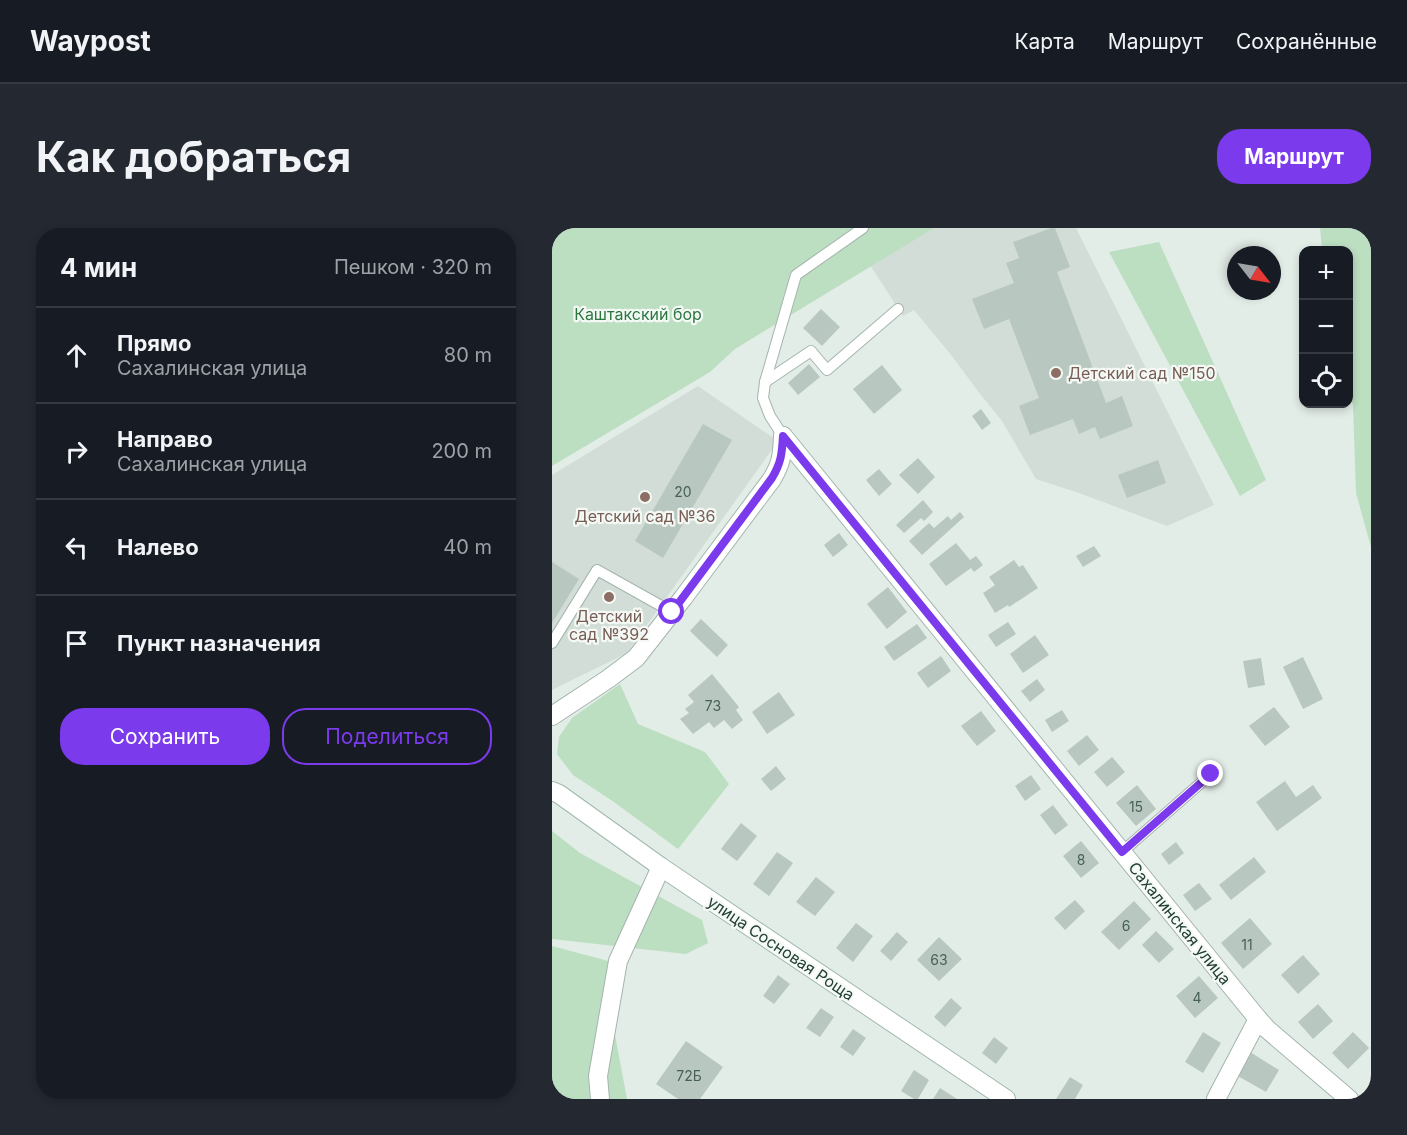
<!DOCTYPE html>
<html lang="ru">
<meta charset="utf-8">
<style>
body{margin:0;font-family:Inter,sans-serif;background:#242831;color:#f1f3f6}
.controls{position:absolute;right:18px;top:18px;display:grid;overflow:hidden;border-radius:12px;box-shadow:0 3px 9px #0003}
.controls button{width:54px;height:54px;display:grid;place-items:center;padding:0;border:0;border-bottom:2px solid #363941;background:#171b24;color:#f1f3f6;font:30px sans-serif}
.compass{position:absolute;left:675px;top:18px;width:54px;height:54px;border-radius:50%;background:#171b24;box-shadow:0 3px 9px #0003;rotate:121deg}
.stop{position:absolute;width:18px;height:18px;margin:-14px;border:4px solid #7c3aed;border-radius:50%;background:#fff}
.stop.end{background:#7c3aed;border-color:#fff;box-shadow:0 2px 6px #0008}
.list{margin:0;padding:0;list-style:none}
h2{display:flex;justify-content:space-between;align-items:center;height:78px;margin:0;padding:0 24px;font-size:26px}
h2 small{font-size:20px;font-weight:400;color:#9ea1a6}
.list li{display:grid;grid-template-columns:39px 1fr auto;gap:18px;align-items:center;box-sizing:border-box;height:96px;padding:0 24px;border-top:2px solid #363941}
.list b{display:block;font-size:22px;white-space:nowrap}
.list p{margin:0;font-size:20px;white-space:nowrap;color:#9ea1a6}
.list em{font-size:20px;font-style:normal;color:#9ea1a6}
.actions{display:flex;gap:12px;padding:18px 24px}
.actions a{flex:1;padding:14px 0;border:2px solid #7c3aed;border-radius:24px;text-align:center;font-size:21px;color:#7c3aed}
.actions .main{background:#7c3aed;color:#fff}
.icon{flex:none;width:33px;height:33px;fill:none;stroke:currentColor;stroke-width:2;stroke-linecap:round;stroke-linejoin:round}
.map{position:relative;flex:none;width:819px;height:871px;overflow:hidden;border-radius:24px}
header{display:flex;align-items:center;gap:36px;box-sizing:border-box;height:84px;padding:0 30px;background:#171b24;border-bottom:2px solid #363941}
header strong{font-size:28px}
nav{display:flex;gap:33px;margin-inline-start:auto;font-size:21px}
.intro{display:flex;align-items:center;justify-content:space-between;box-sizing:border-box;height:144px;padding:0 36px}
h1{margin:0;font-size:42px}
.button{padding:15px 27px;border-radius:24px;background:#7c3aed;color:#fff;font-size:21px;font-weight:700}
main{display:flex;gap:36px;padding:0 36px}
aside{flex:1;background:#171b24;border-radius:24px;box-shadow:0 3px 9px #0003}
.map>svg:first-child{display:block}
.built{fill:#d1ddd6}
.green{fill:#bcdec1}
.building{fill:#b8c8c0}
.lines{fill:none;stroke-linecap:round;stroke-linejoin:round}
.service-casing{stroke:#a5b5ae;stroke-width:12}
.minor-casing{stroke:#a5b5ae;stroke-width:20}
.secondary-casing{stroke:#a1b9ae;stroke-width:20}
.service{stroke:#fff;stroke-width:10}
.minor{stroke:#fff;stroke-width:18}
.secondary{stroke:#fff;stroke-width:18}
.route{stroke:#7c3aed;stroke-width:8}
.education-dot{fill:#8d6e63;stroke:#f4f9f6;stroke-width:2}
.labels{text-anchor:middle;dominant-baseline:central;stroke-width:4.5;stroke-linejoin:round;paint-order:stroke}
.number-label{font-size:14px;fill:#486157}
.park-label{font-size:16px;fill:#2c7740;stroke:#f4f9f6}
.education-label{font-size:16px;fill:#785e54;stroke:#f4f9f6}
.street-label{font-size:16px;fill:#223f34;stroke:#f4f9f6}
</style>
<header>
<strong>Waypost</strong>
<nav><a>Карта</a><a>Маршрут</a><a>Сохранённые</a></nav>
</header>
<div class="intro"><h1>Как добраться</h1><a class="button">Маршрут</a></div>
<main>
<aside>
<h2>4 мин<small>Пешком · 320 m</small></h2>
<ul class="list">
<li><svg class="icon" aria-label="ahead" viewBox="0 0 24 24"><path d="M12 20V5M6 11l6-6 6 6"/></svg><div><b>Прямо</b><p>Сахалинская улица</p></div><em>80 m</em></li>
<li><svg class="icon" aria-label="right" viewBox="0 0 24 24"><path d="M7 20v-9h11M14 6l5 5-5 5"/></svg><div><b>Направо</b><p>Сахалинская улица</p></div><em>200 m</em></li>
<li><svg class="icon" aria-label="left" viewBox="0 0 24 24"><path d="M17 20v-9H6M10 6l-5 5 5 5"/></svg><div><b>Налево</b></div><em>40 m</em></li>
<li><svg class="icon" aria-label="arrive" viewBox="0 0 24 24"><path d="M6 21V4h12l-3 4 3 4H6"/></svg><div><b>Пункт назначения</b></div></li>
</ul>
<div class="actions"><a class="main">Сохранить</a><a>Поделиться</a></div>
</aside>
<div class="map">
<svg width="819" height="871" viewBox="0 0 819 871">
<rect width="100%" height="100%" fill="#e3ede7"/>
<g class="built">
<polygon points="330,0 524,0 662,277 615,298 527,265 484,251 450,193 425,162 400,128 362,82 351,88 307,20"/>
<polygon points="146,158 226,213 75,425 0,462 0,247"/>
</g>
<g class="green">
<polygon points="0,0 382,0 183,121 158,144 0,238"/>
<polygon points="768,0 817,0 819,3 819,319 804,265 801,177 796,164 796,22 770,22"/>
<polygon points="607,14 714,252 688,268 557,24"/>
<polygon points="68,456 86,496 153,524 177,556 126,621 62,574 21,547 5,526 7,509 20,490"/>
<polygon points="0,603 28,625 150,692 156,715 134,726 0,711"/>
<polygon points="0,718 60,734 55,764 75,871 0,871"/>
</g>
<g class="building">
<polygon points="499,0 503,0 518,39 505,44 554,175 570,168 581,198 548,211 543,199 527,206 521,191 478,207 467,178 487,170 457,91 432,101 420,71 462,55 454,35 467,30 461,14"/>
<polygon points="269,81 288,99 270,118 251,100"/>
<polygon points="257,136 268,149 246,167 236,155"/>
<polygon points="330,137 350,162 322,186 301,161"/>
<polygon points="429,181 439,195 430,202 420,188"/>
<polygon points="151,196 180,212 111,330 83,313"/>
<polygon points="366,230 383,249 366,266 347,247"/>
<polygon points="606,232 614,255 575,270 566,247"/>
<polygon points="327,241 340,256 327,268 314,252"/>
<polygon points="371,272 381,284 372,293 369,290 352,305 344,297"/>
<polygon points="408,284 412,289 370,327 357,313 377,295 382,300 396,288 399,292"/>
<polygon points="287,305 296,317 281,329 272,317"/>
<polygon points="404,315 418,332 424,328 431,337 422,344 419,340 394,358 377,336"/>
<polygon points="542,318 549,328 531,339 524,328"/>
<polygon points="462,332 467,339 471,337 486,360 457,379 456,377 443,385 431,365 443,357 437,349"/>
<polygon points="0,334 27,351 0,395"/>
<polygon points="336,359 355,384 335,401 315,376"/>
<polygon points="149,391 176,417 165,429 138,403"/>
<polygon points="456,394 464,406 444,419 436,407"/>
<polygon points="365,396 375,410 342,433 332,419"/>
<polygon points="483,407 497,427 471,445 458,426"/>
<polygon points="389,428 399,443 376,460 365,445"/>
<polygon points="751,429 771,471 751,481 731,439"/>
<polygon points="709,430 713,457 696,460 691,433"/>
<polygon points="160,446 187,479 184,482 191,492 180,501 172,492 162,500 157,494 141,506 128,491 137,485 133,481 142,474 136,467"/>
<polygon points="485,451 493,462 478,474 469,463"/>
<polygon points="227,464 243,487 215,506 200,484"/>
<polygon points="722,479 738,499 713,518 697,498"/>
<polygon points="510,482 517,493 500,504 493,492"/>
<polygon points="429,483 444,503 425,518 409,498"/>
<polygon points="535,507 547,522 527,538 515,523"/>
<polygon points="560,529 573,544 555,559 542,544"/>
<polygon points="224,538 234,551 219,563 209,551"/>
<polygon points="479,547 489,561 473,573 463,558"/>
<polygon points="733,553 744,569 761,557 770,570 725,603 704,574"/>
<polygon points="585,557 604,581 584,598 564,575"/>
<polygon points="501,577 516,597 503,607 488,587"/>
<polygon points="189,595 205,608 185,633 169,621"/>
<polygon points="529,613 547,635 529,650 511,628"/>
<polygon points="624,614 632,625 617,637 609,626"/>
<polygon points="225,624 241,635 217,668 201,656"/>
<polygon points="702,629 714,644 679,672 667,657"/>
<polygon points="264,649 283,664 263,688 244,674"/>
<polygon points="647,655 660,671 643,683 631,667"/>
<polygon points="523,672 533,683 513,702 502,690"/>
<polygon points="582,673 599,691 567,722 549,704"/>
<polygon points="698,690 720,716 691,741 669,715"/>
<polygon points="304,695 321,708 301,734 284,720"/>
<polygon points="604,703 622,721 607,735 590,717"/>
<polygon points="345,704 356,714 339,733 328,723"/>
<polygon points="387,709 410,731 387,753 365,732"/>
<polygon points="751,727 768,746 746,766 729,747"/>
<polygon points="226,747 238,756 222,776 211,768"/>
<polygon points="647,748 666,770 643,790 624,768"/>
<polygon points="399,770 410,780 393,799 382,789"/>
<polygon points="766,776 781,793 761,811 746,794"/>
<polygon points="269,780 282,789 268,809 254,800"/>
<polygon points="301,801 314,810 301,828 288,819"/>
<polygon points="651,804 669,815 651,845 633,834"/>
<polygon points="801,804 817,820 796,841 780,825"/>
<polygon points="442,809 456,820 444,836 430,825"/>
<polygon points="134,813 171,839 148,871 126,871 104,856"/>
<polygon points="698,824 727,842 714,864 684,847"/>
<polygon points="362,842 377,852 366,871 362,871 349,863"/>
<polygon points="518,849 531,857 523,871 504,871"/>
<polygon points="388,860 405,871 381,871"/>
</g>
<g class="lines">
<g class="service-casing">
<g id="service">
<polyline points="213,154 244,47 311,0"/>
<polyline points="231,208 218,188 211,170 213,154 259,123 275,142 346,81"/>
<polyline points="0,415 45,342 120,384"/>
<polyline points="570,624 659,546"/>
</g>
</g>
<g class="minor-casing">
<g id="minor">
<polyline points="231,208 706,791 715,801 797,871"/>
<path d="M 0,488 L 56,451 L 84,430 L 131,370 L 220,251 C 230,234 230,227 231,208"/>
<polyline points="48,871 46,848 66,733 109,639"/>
<polyline points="664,871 706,791"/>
</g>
</g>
<g class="secondary-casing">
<polyline id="secondary" points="0,563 7,566 109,639 454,871"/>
</g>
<use href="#service" class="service"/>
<use href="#minor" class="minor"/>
<use href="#secondary" class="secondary"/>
</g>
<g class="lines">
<path class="route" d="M 120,384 L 220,250 C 229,235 230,226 231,208 L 570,624 L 659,546"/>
</g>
<g class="education-dot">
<circle cx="504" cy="145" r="6"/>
<circle cx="93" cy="269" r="6"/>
<circle cx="57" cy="369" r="6"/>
</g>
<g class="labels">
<g class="number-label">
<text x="131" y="263">20</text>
<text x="161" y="477">73</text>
<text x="584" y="578">15</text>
<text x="529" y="631">8</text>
<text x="574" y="697">6</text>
<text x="695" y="716">11</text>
<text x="387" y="731">63</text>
<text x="645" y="769">4</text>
<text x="137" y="847">72Б</text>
</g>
<g class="park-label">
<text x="86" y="86">Каштакский бор</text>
</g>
<g class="education-label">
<text x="516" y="145" text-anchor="start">Детский сад №150</text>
<text x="93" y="288">Детский сад №36</text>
<text x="57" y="388">Детский<tspan x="57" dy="18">сад №392</tspan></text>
</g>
<g class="street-label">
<text transform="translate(628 695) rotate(51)">Сахалинская улица</text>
<text transform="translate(229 720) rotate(34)">улица Сосновая Роща</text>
</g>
</g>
</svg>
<div class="controls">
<button>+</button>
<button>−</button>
<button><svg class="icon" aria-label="locate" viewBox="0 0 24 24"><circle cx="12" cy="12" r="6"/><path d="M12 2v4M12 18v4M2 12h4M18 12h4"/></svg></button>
</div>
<svg class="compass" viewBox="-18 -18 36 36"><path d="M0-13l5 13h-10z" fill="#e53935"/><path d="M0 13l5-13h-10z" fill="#9ea1a6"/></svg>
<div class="stop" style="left:120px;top:384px"></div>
<div class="stop end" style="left:659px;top:546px"></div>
</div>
</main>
